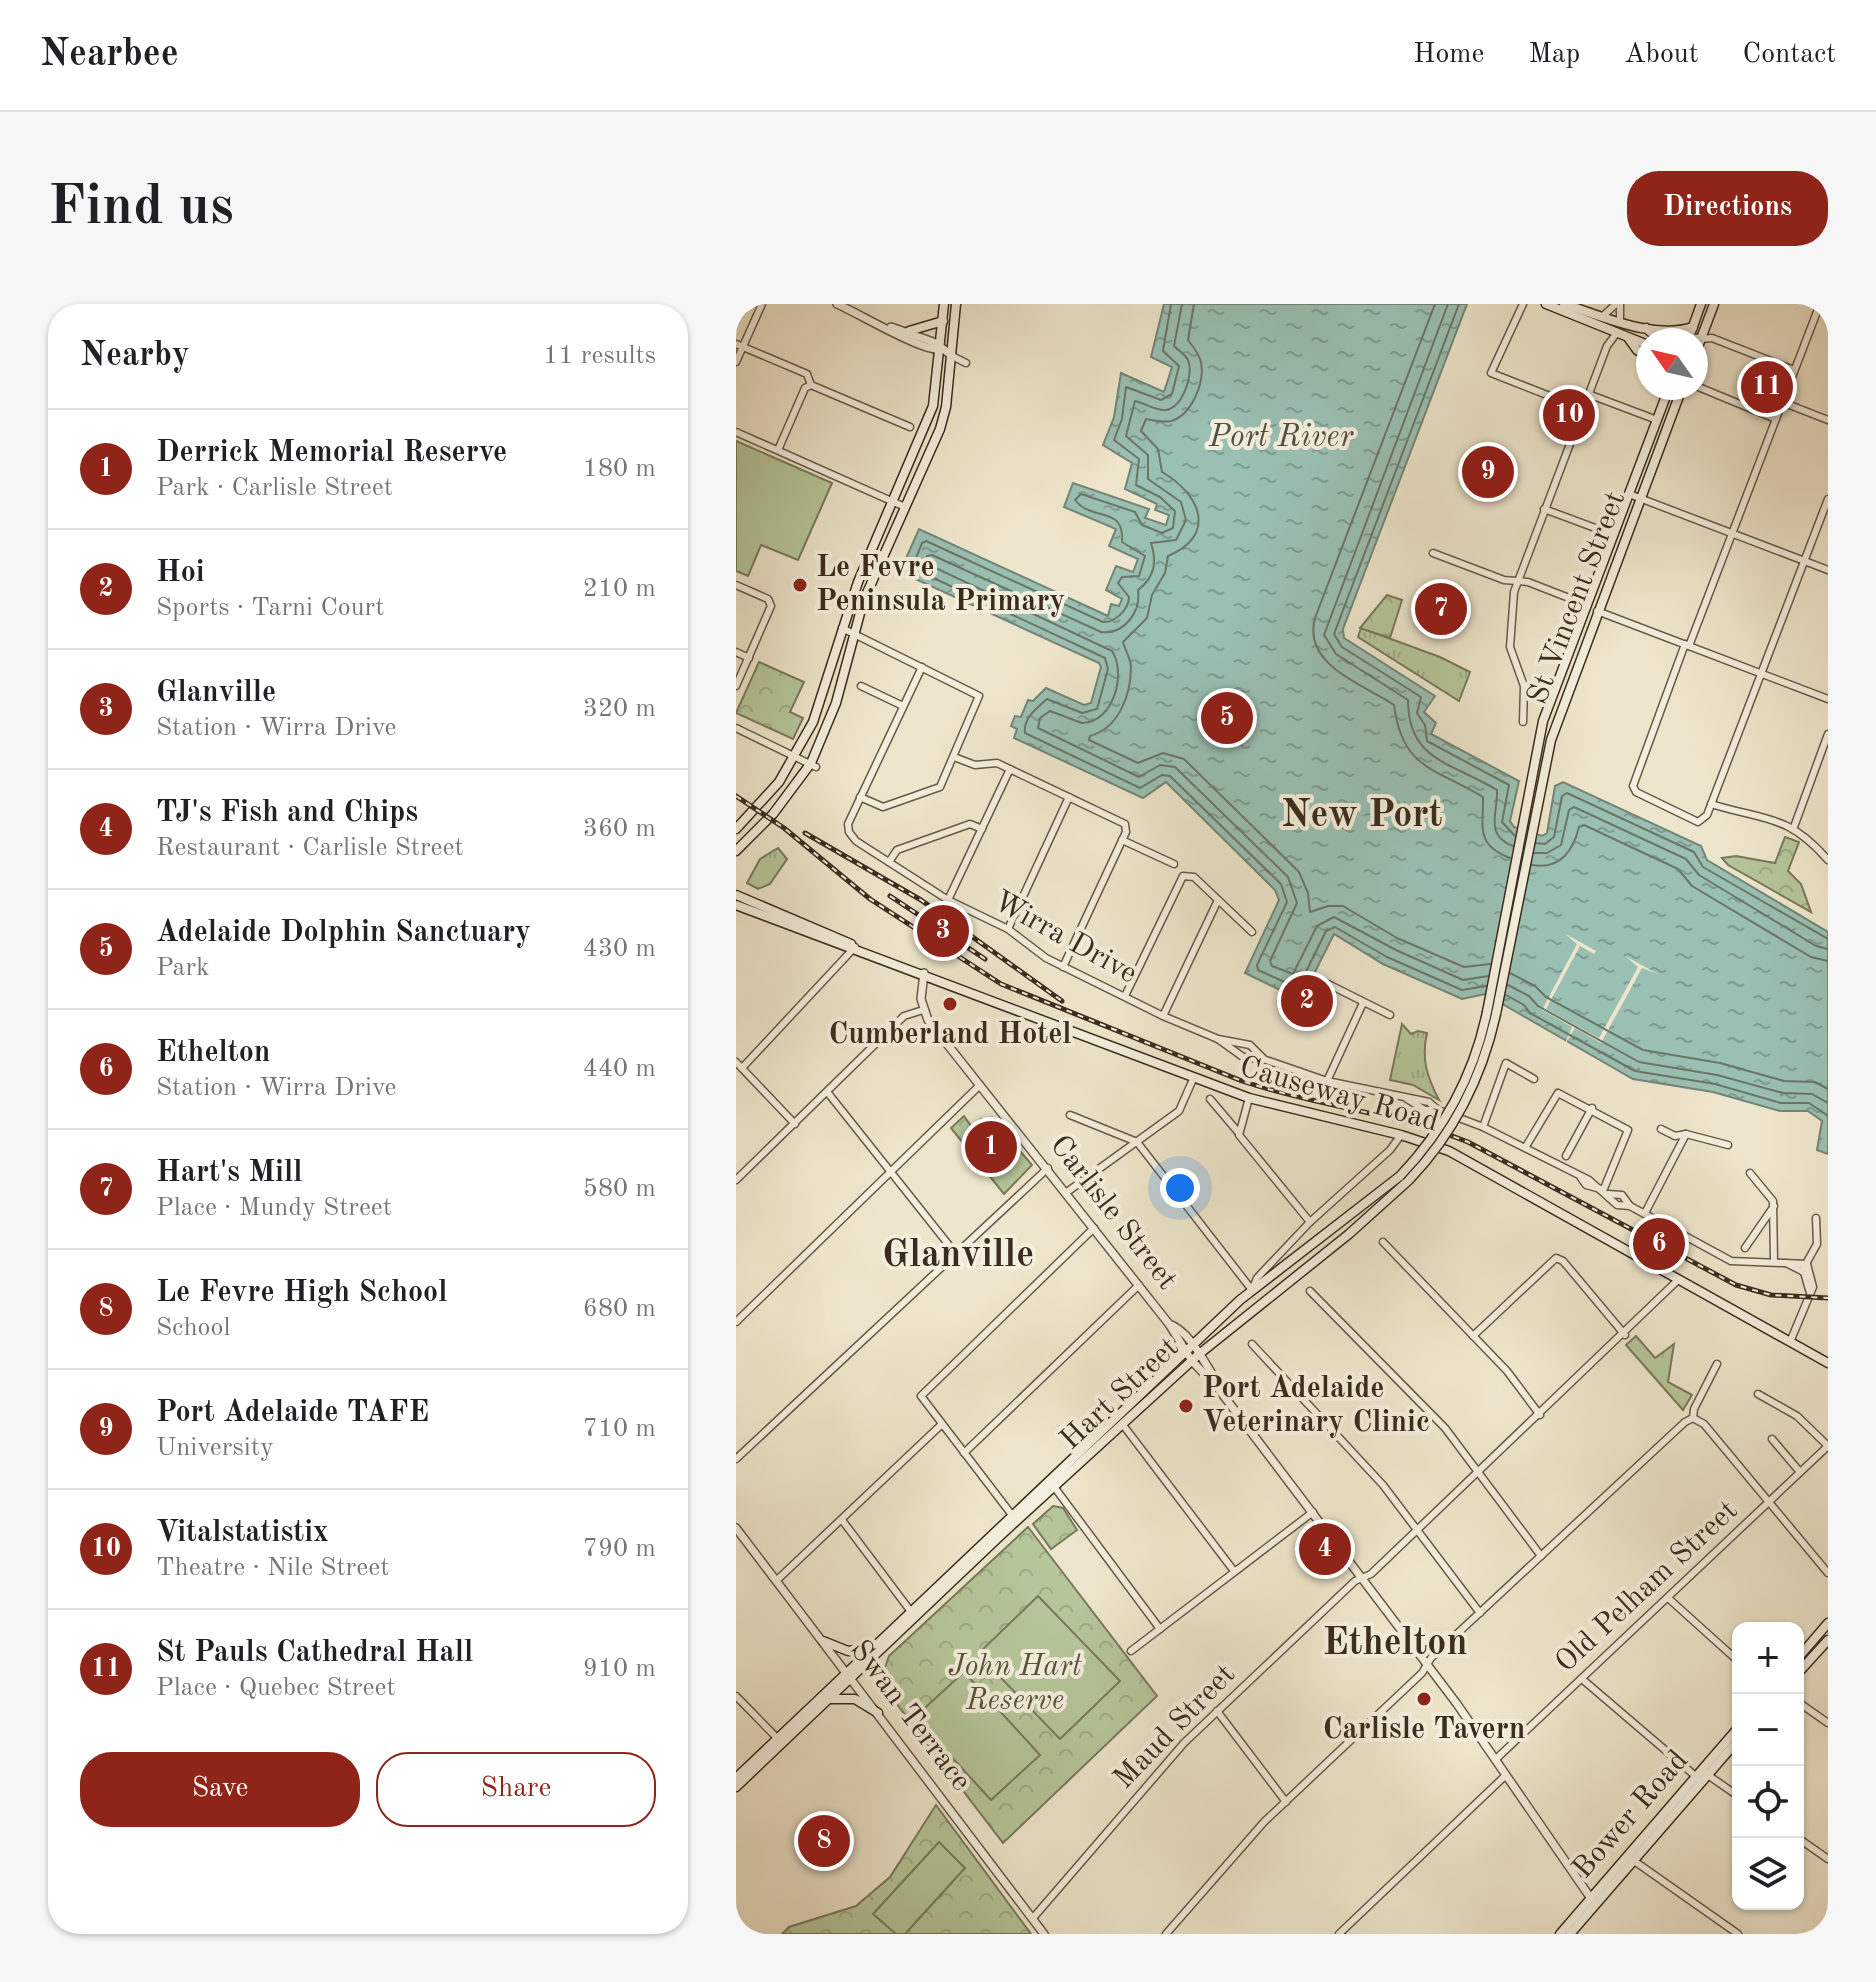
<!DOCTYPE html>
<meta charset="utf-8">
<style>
body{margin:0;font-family:"Old Standard TT",serif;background:#f6f6f6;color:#202124}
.controls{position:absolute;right:24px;bottom:24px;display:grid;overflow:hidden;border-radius:16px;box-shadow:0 2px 6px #0004}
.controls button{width:72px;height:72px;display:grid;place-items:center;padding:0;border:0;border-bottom:2px solid #e0e0e0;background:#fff;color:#202124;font:40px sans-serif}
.compass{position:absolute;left:900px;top:24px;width:72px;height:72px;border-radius:50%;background:#fff;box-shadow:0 2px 6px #0004;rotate:304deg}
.you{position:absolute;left:444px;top:884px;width:28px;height:28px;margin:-20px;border:6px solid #fff;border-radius:50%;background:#1a73e8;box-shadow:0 0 0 12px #1a73e833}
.badge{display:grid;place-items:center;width:52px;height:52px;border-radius:50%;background:#8f2418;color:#fff;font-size:26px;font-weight:700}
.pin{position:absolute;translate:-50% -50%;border:4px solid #fff;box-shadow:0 2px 8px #0006}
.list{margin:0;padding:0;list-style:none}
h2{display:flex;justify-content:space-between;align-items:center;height:104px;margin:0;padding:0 32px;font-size:34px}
h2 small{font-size:26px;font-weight:400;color:#757577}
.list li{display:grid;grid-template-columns:52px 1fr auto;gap:24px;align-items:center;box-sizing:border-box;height:120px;padding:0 32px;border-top:2px solid #e0e0e0}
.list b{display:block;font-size:30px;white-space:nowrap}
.list p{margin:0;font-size:26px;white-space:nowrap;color:#757577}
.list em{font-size:26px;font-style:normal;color:#757577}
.actions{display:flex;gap:16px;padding:24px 32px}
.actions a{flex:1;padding:18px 0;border:2px solid #8f2418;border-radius:32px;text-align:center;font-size:28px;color:#8f2418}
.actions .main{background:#8f2418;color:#fff}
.icon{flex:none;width:44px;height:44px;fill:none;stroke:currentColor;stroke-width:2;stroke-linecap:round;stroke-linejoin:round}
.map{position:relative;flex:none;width:1092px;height:1630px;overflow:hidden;border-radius:32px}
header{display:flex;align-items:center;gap:48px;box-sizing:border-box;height:112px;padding:0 40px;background:#fff;border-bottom:2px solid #e0e0e0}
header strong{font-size:38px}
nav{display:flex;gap:44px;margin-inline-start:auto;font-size:28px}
.intro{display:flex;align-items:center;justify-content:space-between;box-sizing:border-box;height:192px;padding:0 48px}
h1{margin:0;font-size:56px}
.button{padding:20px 36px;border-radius:32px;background:#8f2418;color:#fff;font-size:28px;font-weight:700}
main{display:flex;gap:48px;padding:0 48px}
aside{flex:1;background:#fff;border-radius:32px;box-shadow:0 2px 6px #0004}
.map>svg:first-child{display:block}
.grass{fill:url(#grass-tufts);stroke:#78795c;stroke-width:2}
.park{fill:url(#park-crowns);stroke:#78795c;stroke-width:2}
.garden{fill:#b5c69a;stroke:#78795c;stroke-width:2}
.water{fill:url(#water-ripples);stroke:#748577;stroke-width:2}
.pier{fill:#eee6cc}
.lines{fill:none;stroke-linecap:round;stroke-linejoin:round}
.shore{stroke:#6a7668;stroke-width:2}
.minor-casing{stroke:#675a4a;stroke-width:9}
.tertiary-casing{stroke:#675a4a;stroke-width:10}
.secondary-casing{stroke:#3a2c1e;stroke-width:11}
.minor{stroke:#f4efde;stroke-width:6}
.tertiary{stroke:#f4efde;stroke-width:7}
.secondary{stroke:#f4efde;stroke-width:8}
.rail-casing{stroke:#3a2c1e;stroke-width:5}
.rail{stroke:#f4efde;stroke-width:2;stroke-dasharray:6;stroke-linecap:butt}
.secondary-bridge-casing{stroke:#3a2c1e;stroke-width:11;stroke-linecap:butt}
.secondary-bridge{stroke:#f4efde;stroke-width:8}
.poi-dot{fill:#8f2418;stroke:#f4efde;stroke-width:3}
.labels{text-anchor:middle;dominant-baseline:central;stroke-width:8;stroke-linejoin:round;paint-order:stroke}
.poi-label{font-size:30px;font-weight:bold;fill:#3a2c1e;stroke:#f4efde;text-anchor:start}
.street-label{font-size:30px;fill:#3a2c1e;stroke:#f4efde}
.park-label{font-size:30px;font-style:italic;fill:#59523d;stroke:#f4efde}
.water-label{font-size:32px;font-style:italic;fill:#525143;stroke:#f4efde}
.district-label{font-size:38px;font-weight:bold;fill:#3a2c1e;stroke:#f4efde}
</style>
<header>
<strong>Nearbee</strong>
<nav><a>Home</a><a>Map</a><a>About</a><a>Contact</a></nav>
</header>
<div class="intro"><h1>Find us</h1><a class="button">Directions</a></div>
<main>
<aside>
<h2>Nearby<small>11 results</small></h2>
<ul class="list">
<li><span class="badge">1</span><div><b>Derrick Memorial Reserve</b><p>Park · Carlisle Street</p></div><em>180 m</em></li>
<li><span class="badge">2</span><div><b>Hoi</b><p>Sports · Tarni Court</p></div><em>210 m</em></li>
<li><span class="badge">3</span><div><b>Glanville</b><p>Station · Wirra Drive</p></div><em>320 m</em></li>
<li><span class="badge">4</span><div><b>TJ's Fish and Chips</b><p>Restaurant · Carlisle Street</p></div><em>360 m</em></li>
<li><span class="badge">5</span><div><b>Adelaide Dolphin Sanctuary</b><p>Park</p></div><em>430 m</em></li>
<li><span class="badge">6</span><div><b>Ethelton</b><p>Station · Wirra Drive</p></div><em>440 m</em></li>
<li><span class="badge">7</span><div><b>Hart's Mill</b><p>Place · Mundy Street</p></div><em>580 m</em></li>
<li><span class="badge">8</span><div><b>Le Fevre High School</b><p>School</p></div><em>680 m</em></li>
<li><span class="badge">9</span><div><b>Port Adelaide TAFE</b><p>University</p></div><em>710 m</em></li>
<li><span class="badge">10</span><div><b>Vitalstatistix</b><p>Theatre · Nile Street</p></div><em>790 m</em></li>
<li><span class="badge">11</span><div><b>St Pauls Cathedral Hall</b><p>Place · Quebec Street</p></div><em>910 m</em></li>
</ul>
<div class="actions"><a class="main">Save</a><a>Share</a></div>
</aside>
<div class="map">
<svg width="1092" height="1630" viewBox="0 0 1092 1630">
<defs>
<pattern id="grass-tufts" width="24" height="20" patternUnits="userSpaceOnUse" patternTransform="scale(2)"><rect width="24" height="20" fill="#b5c69a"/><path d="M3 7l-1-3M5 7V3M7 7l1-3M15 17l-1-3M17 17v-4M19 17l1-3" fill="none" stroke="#9caa84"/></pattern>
<pattern id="park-crowns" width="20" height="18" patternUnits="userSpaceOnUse" patternTransform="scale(2)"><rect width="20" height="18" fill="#b5c69a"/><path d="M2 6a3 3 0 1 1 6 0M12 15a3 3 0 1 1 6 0" fill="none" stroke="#9caa84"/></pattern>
<pattern id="water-ripples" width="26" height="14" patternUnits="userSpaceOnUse" patternTransform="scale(2)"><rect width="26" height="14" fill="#9ac0b3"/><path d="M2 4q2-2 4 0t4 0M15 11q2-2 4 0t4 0" fill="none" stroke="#7f9c91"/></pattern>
</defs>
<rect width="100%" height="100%" fill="#eee6cc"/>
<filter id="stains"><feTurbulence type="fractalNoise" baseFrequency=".0025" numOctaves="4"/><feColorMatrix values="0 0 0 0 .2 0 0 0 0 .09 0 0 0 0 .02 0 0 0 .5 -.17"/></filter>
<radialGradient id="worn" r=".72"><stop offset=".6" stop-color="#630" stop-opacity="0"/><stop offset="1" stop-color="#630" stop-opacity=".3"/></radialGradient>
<g class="grass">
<polygon points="625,324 704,353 734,368 723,397 622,333"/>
<polygon points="42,544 51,555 34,580 22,585 11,579 24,555"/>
<path d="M 666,720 L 675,730 L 682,727 L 691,729 C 685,755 691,773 703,796 L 677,781 L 654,776 Z"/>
<polygon points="900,1032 919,1054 938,1040 932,1078 956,1091 947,1106 890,1041"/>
</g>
<g class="park">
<polygon points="651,291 666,296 654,334 624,324"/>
<polygon points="23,358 68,378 54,408 67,414 57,435 0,409"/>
<polygon points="1049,533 1063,538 1052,567 1065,580 1075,608 992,561 986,554 1000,552 1039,559"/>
<polygon points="228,812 235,822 245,815 250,819 256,814 296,861 268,890 215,824"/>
<polygon points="317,1202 327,1204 341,1226 315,1245 297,1220"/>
<polygon points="292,1223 421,1392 267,1539 144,1378 153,1352"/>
<polygon points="200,1501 295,1630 46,1630 53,1623 120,1602 154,1573"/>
</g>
<g class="garden">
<polygon points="0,137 96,179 62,256 25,241 12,272 0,267"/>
<polygon points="302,1292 384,1377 324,1435 242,1350"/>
<polygon points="228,1368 304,1451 255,1496 179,1413"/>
<polygon points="203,1538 229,1564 169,1630 160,1630 137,1610"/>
</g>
<polygon class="water" points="428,0 731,0 607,325 608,334 699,392 688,408 700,419 695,430 783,477 774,517 778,523 806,532 811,529 819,482 827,478 965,542 971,556 1092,628 1092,850 1081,846 1086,817 1072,807 1044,807 977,788 897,775 749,690 726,695 647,660 598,630 565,696 509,669 543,596 539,586 430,478 407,494 278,434 281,425 275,422 279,412 285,413 292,396 297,397 310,384 348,401 355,399 365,363 363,359 164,268 183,225 372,312 375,300 383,302 386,295 370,286 380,262 397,268 402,255 373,242 380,225 328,203 337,179 413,205 409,214 430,221 433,211 419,206 421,200 389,185 396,159 367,141 378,113 385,69 428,88 436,63 415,53"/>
<polygon class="pier" points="828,629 860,647 858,650 844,642 810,705 863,734 902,663 889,652 922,670 906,664 865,739 839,724 828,742 836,723 806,706 841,640"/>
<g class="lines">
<g class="shore">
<path d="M 435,0 L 427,47 L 443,62 L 436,90 L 425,96 L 390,83 L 386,115 L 378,136 L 403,155 L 400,181 L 424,193 L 439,207 L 437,224 L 426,229 L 406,221 L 399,208 L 345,190 L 339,196 C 356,218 389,201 386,238 L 409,252 L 403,272 L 386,273 L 382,279 L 393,293 C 393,305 379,319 367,318 L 190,237 L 186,239 L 176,264 L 369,354 L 372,365 L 361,405 L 346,409 L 311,395 C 301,404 287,414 289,429 L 404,484 L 426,471 L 434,472 L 545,580 L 551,598 L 521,661 L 522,666 L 562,684 L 590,627 L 599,623 L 651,653 L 726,686 L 750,682"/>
<path d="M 446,0 L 438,42 C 442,46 449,50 452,56 C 458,70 447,103 430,106 C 419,107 409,99 399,97 L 390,132 L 412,151 L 412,175 L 445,198 L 450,216 L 440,236 L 415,239 C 421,258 419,273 402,286 C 405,307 389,331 365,328 L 196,251 L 191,252 L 189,259 L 376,347 C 391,370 377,419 346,419 L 314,407 L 304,414 L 302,424 L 403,473 L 424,461 L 439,463 L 552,573 L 561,599 L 534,657 L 536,662 L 557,670 L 581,622 L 598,613 L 660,646 L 727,676 L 752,672"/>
<path d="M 458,0 L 452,36 C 457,43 463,49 465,58 C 469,78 456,111 435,117 C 426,119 418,116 410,115 L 405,127 L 422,145 L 426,168 C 464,190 482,231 432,252 L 429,269 L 416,291 L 411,314 L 387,338 C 389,346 394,353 395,362 C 395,391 383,424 354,432 L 353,436 L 402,459 L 427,449 L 448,455 L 563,568 L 572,589 L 574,608 L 592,602 L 607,602 L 661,634 L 728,663 L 754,660"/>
<path d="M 699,0 L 579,314 C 566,361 627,380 658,401 C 666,465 699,464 747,493 C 748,522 738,540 774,554"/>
<path d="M 712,0 L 588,331 L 600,350 L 672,396 C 672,457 715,458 761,486 C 762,509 748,531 777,542"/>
<polyline points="723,0 598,330 606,343 685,393 681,409 689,421 691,437 773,481 766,518 779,532"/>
<polyline points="800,539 809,540 818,533 826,492 831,489 958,548 967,563 1092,635"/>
<polyline points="798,549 811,549 825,541 833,506 838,503 950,555 963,571 1080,642 1092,645"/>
<path d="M 796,561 C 824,566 837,547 843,523 L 848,521 L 942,565 L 956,582 L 1075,653 L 1092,657"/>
<polyline points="774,669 799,682 810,693 907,746 984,759 1048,777 1079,778 1092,785"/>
<polyline points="772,681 793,692 802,702 903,758 981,771 1047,789 1076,790 1092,799"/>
<polyline points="770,691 788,701 794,709 899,767 979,780 1045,799 1073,799 1092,812"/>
</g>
<g class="minor-casing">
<g id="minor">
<polyline points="787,0 755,69 847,105"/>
<polyline points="884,0 884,17"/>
<polyline points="867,12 880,0"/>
<polyline points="965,35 976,34 1058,66"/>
<polyline points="0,40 71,70 75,81"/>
<polyline points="216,52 230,59"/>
<polyline points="0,58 26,0"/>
<polyline points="960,82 1040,115"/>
<polyline points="852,90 921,116"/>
<polyline points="1046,98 1092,116"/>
<polyline points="0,128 169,203"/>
<polyline points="42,146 69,84 75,81 174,123"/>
<polyline points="893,190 1092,266"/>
<polyline points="808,205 878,231"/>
<polyline points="697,249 768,276 792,278 851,301"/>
<polyline points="0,281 32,295 35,302 0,382"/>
<polyline points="861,307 1092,395"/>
<polyline points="106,324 243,392 204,483 147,503 124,493"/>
<polyline points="949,340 897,482 900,488 962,518 971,511 1092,195"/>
<polyline points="953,342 1084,0"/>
<polyline points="0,348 13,354"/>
<polyline points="186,363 112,520 113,528 120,537 212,596 272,625 310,654 427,712 482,735 514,741 527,754"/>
<polyline points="125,382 167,402"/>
<polyline points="787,418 788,382 774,343 778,288 871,42 880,30"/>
<polyline points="0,424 80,463"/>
<polyline points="218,453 239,461 261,459 389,520 390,528 327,663"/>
<path d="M 975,500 C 1030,517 1052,510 1092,556"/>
<polyline points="1058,523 1092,430"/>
<polyline points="386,536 438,560"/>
<polyline points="153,558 161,546 234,520 246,525"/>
<polyline points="212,596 274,465"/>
<polyline points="272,625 333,493"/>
<polyline points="588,678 654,711"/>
<polyline points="389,692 447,572 458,573 516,628"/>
<polyline points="427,712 482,596"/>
<polyline points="482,735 507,753 530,756 591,777 693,798 702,806 747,823 853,876 881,901 894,902 995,957 1071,960 1077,983 1054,1038"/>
<polyline points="0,758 59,820"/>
<polyline points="6,764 119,643"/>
<polyline points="591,777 627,699"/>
<polyline points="92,789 220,950"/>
<polyline points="513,794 503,831 574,918"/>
<polyline points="474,795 502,828"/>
<polyline points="671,795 689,806 702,806"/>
<polyline points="334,811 401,838 516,986 521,974 574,918 654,846 665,831"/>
<polyline points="747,823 770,759 798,775"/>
<polyline points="925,825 939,832 950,830"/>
<polyline points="789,844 822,789 892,826 867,887"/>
<polyline points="830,852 856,804"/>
<polyline points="1014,869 1037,897 1038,958"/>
<polyline points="845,874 850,881 865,885"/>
<polyline points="0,876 168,712 187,706"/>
<polyline points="331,888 443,807 458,773"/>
<polyline points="872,890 886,891 894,902"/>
<polyline points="909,909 950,830 992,841"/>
<polyline points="647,938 771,1067 804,1111"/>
<polyline points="1009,944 1038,902"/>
<polyline points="1050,959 1068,968 1073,986"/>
<polyline points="1066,967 1081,940 1080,914"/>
<polyline points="574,987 709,1124 805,1252"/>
<polyline points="0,1018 244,781"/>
<polyline points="737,1032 820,954 827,957 889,1031"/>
<polyline points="516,1040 647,1181 744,1309"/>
<polyline points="957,1114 968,1120 1092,1269"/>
<polyline points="957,1114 958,1105 981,1060"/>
<polyline points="387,1121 498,1267"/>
<polyline points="1036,1135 1064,1168"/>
<polyline points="228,1149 403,981"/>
<polyline points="0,1155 312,864"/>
<polyline points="316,1180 424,1325"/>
<polyline points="279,1215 185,1092 358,924"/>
<polyline points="106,1216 176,1309"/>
<polyline points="40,1277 206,1120"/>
<polyline points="932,1294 1002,1357"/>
<polyline points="395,1347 577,1208"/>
<polyline points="846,1375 963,1475"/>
<polyline points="0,1392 44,1437"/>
<polyline points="1062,1398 1092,1419"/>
<polyline points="481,1407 550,1498"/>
<polyline points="760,1455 1092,1142 1061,1112 1022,1090"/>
<polyline points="969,1469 1002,1492"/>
<polyline points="1062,1534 1092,1555"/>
<polyline points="894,1554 1002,1630"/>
<polyline points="297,1614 448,1439 619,1277 635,1270 942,976"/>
<polyline points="430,1630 528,1518 686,1369 695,1354 949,1118 957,1114"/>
<polyline points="603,1630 770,1471"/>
</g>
</g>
<g class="tertiary-casing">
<g id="tertiary">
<path d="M 101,0 C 122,9 187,48 204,45"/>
<polyline points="155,23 200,39 216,52"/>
<path d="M 188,669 L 185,695 L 192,716 L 433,1020 C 454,1027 469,1060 481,1078 L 481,1083 L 721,1400 L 856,1596"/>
<polyline points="433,1020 456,1057 481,1083"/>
<polyline points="0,1224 308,1630"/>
</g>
</g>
<g class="secondary-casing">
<g id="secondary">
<polyline points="810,0 912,41"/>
<path d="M 828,0 C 867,12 916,36 957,23"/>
<polyline points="910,24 919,32 965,35"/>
<polyline points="173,27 207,17"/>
<polyline points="955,28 965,0"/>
<polyline points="893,35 901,46 912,53"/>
<polyline points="960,48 978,0"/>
<polyline points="0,525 43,478 77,418 122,278 197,102 208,0"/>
<polyline points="0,547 37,510 75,459 100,399 127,298 204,125 210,103 220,0"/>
<polyline points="0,591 115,640"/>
<polyline points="0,601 513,794 665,831 713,847 1092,1059"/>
<polyline points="751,708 807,417 933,84"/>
<polyline points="760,710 815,436 946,84"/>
<polyline points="87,1337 112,1347 135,1344"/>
<polyline points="1062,1354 1092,1319"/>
<polyline points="1062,1369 1092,1336"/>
<polyline points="95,1395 119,1395 142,1409"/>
<polyline points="0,1474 504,996 664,872"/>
<polyline points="0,1483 266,1230 462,1051 613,930 673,876"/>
<polyline points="824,1630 1002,1424"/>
<polyline points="834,1630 1002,1436"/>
</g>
</g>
<use href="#minor" class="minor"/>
<use href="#tertiary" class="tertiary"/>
<use href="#secondary" class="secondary"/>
<g class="rail-casing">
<g id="rail">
<path d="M 0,492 L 48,524 L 134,595 L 265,680 L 506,777 C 581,802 658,809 732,838 L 1000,981 L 1035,991 L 1092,994"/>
<polyline points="69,529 185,596 326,697"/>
<polyline points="154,592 249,655"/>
</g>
</g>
<use href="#rail" class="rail"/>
<g class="secondary-bridge-casing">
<g id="secondary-bridge">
<path d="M 664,872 C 708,826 738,770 751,708"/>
<path d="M 673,876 C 718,829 746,773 760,710"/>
</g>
</g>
<use href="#secondary-bridge" class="secondary-bridge"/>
</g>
<g class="poi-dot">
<circle cx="64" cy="281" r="8"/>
<circle cx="214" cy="700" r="8"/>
<circle cx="450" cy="1102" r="8"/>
<circle cx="688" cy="1395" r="8"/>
</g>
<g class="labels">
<g class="poi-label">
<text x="80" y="264">Le Fevre<tspan x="80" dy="34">Peninsula Primary</tspan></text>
<text x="214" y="731" text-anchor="middle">Cumberland Hotel</text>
<text x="466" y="1085">Port Adelaide<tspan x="466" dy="34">Veterinary Clinic</tspan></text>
<text x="688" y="1426" text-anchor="middle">Carlisle Tavern</text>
</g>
<g class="street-label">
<text transform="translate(841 294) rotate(-69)">St Vincent Street</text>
<text transform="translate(329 634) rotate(29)">Wirra Drive</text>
<text transform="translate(603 791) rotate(16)">Causeway Road</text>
<text transform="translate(377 909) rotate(52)">Carlisle Street</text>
<text transform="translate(384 1090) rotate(-43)">Hart Street</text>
<text transform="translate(911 1283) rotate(-43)">Old Pelham Street</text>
<text transform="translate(174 1412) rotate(53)">Swan Terrace</text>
<text transform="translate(439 1423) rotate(-46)">Maud Street</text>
<text transform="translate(895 1511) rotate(-49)">Bower Road</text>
</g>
<g class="park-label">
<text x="279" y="1363">John Hart<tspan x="279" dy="34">Reserve</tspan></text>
</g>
<g class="water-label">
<text x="545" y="134">Port River</text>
</g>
<g class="district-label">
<text x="626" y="512">New Port</text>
<text x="222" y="952">Glanville</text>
<text x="659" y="1340">Ethelton</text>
</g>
</g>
<rect width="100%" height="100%" filter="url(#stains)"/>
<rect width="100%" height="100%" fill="url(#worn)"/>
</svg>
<div class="controls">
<button>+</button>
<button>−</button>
<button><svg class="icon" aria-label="locate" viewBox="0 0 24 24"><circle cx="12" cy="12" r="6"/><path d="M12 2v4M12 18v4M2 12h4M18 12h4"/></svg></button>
<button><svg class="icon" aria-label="layers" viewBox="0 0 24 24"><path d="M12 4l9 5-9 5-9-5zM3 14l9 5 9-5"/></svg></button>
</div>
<svg class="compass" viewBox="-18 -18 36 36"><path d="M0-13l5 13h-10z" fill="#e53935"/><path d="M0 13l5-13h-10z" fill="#757577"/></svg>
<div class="you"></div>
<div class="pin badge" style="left:255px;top:843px">1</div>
<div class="pin badge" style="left:571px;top:697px">2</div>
<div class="pin badge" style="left:207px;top:627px">3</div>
<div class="pin badge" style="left:589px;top:1245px">4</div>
<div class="pin badge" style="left:491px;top:414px">5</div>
<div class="pin badge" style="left:923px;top:940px">6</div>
<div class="pin badge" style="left:705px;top:305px">7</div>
<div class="pin badge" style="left:88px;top:1537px">8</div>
<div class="pin badge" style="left:752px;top:168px">9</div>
<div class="pin badge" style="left:833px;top:111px">10</div>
<div class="pin badge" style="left:1031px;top:83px">11</div>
</div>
</main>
